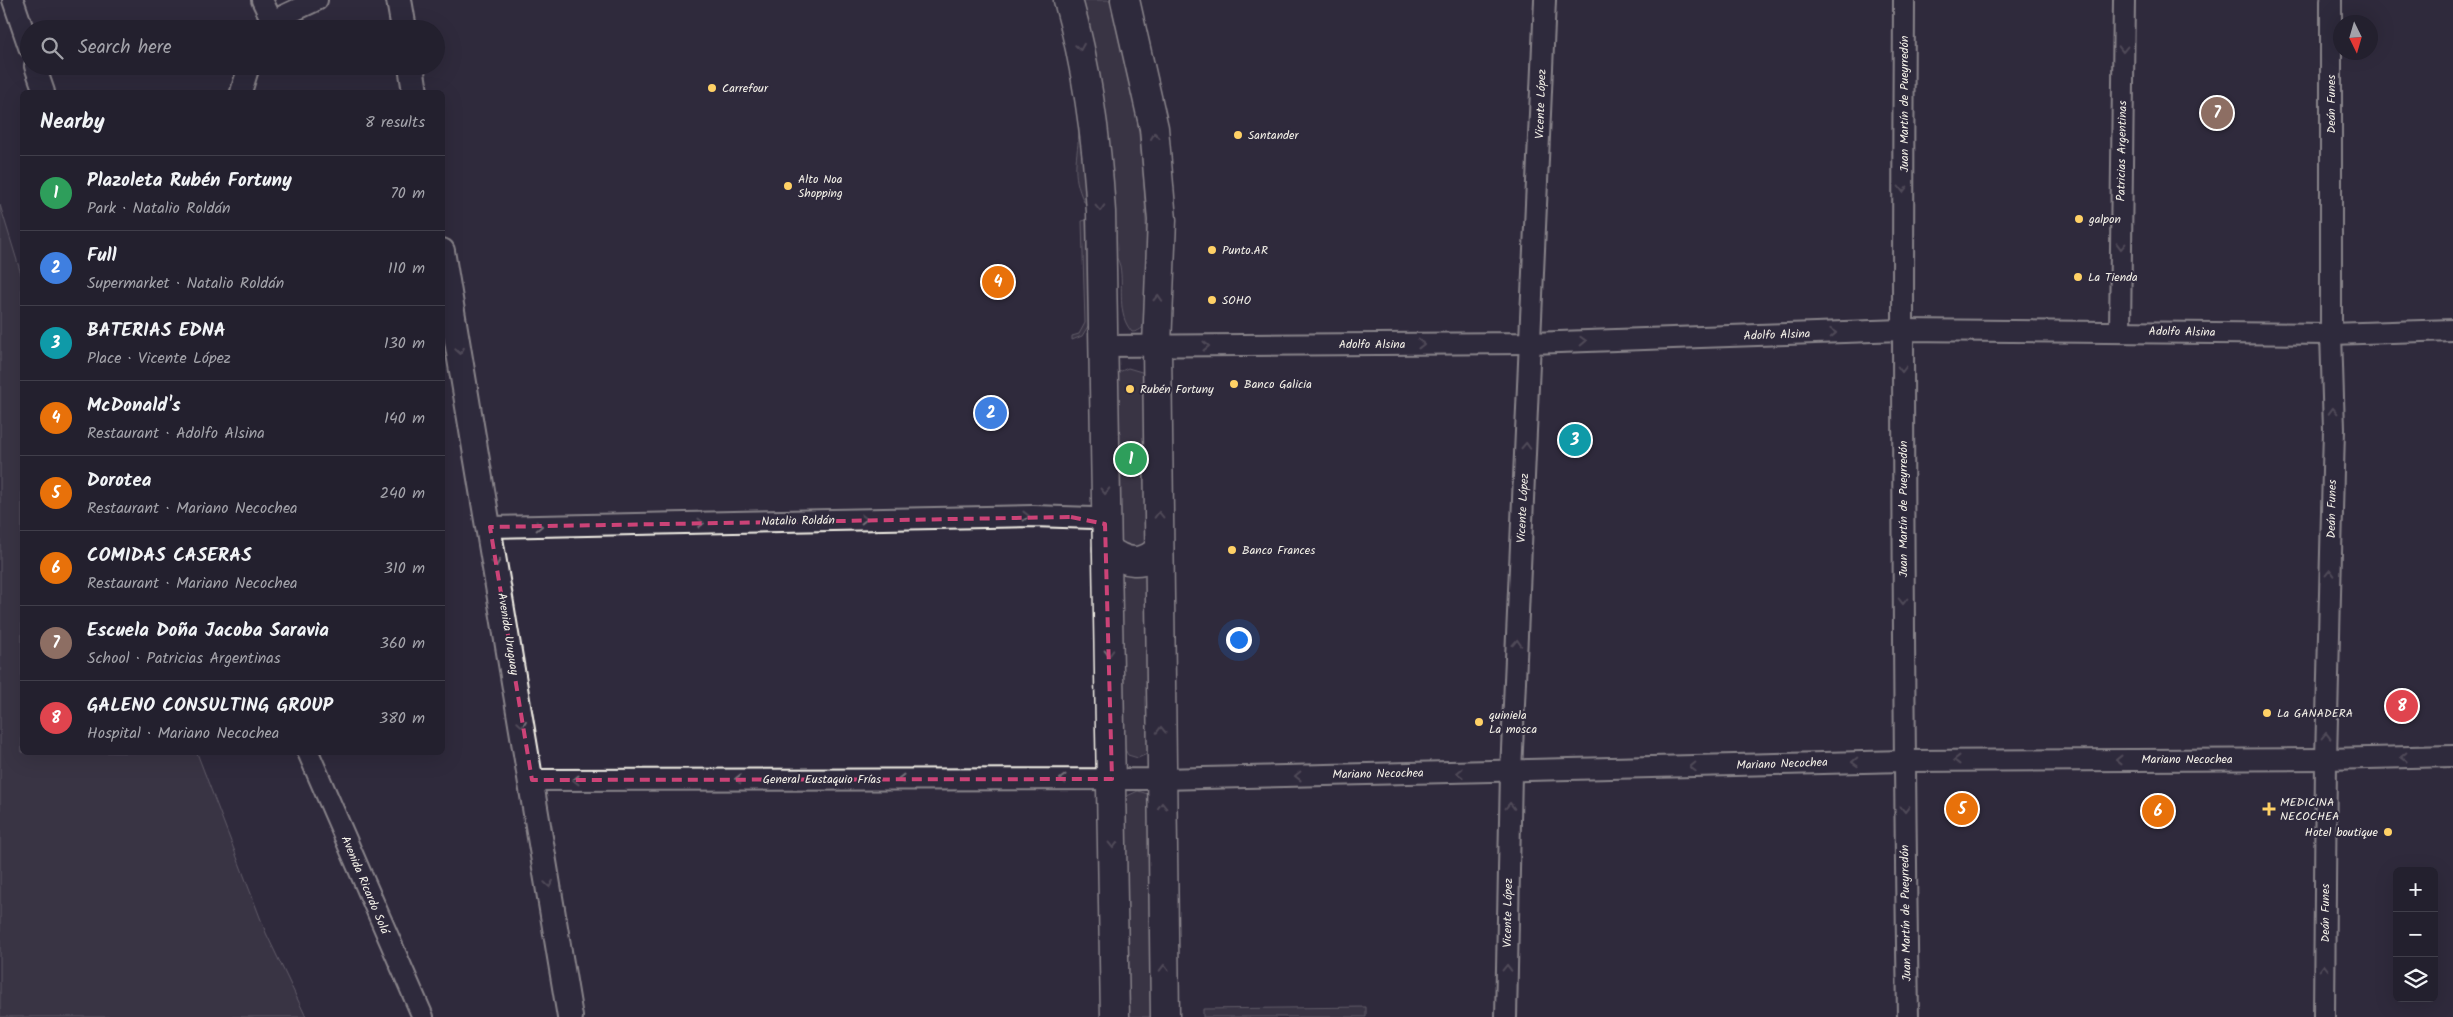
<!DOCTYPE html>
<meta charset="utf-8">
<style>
body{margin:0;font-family:Kalam,sans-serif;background:#2b2836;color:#f1f3f6}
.controls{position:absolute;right:15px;bottom:15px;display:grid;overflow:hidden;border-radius:8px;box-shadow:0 5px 20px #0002}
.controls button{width:45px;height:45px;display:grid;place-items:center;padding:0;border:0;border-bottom:1px solid #403e4a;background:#23202e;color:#f1f3f6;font:25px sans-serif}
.compass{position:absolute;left:2333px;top:15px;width:45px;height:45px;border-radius:50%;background:#23202e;box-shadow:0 5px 20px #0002;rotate:175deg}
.you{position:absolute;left:1238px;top:639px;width:18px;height:18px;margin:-12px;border:4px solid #fff;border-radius:50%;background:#1a73e8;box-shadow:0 0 0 8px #1a73e833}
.badge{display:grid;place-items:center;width:32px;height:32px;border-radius:50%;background:#ffd166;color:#fff;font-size:16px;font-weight:700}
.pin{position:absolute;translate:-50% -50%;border:2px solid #fff;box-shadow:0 1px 5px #0006}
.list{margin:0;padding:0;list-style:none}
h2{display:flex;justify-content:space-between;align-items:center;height:65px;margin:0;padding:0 20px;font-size:21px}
h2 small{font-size:16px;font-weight:400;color:#a3a3aa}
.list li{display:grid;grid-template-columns:32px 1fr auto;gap:15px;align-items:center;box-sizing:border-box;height:75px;padding:0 20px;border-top:1px solid #403e4a}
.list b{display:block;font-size:19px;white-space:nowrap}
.list p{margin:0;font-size:16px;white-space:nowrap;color:#a3a3aa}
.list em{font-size:16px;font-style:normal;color:#a3a3aa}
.icon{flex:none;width:28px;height:28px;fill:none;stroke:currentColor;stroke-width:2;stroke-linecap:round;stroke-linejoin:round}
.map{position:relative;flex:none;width:2453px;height:1017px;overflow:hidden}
.search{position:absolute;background:#23202e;box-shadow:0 5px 20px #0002;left:20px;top:20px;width:425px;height:55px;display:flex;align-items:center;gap:12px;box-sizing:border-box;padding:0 18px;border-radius:28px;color:#a3a3aa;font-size:19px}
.panel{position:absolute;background:#23202e;box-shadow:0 5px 20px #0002;left:20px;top:90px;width:425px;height:665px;border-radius:8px}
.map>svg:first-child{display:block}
.green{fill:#454050;stroke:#9c989c}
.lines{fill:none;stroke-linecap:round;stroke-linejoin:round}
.minor-casing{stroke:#f4f1e8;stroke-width:24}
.tertiary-casing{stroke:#f4f1e8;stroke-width:28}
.primary-casing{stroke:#f4f1e8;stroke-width:31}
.minor{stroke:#2f2a3d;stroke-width:20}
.tertiary{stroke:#2f2a3d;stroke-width:24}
.primary{stroke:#2f2a3d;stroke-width:28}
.oneway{stroke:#747079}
.marked{fill:none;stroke:#cc4377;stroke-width:4;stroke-dasharray:10 6;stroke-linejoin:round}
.poi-dot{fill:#ffd166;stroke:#2f2a3d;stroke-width:2}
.labels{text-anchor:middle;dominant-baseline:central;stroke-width:4;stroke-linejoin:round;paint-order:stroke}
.poi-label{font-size:12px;fill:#f4f1e8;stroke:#2f2a3d;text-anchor:start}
.street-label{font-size:12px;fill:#f4f1e8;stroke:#2f2a3d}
</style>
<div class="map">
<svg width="2453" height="1017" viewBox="0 0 2453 1017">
<rect width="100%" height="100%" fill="#2f2a3d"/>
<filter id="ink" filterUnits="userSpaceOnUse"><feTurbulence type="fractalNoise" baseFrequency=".02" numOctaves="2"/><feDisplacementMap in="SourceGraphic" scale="10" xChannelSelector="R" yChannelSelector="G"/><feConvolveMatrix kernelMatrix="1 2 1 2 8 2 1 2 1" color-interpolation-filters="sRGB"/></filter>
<g filter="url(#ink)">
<g class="green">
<path d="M 1081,0 L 1114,0 C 1119,26 1126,52 1131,78 C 1142,142 1147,208 1147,272 C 1148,287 1151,307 1146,322 C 1144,328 1138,332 1132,332 C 1116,314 1124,288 1120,266 C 1119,261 1115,256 1113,251 Z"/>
<path d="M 1076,89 L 1079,89 L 1087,202 L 1084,202 C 1070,171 1078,159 1079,129 C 1079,116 1077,102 1076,89 Z"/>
<polygon points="0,205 22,277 22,752 197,753 266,933 306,1017 0,1017"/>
<polygon points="1086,220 1090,323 1082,336 1072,340 1072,336 1079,334 1085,323 1082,221"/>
<polygon points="1128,368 1145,373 1150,540 1145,548 1120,548 1112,380 1119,372"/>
<polygon points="1151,563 1153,743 1147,754 1138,758 1128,755 1122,744 1118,564"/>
<polygon points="1138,791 1148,794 1155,804 1159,1017 1125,1017 1122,805 1127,796"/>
<polygon points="1366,1007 1366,1017 1203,1017 1203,1009"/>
</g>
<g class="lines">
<g class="minor-casing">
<g id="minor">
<polyline points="13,0 29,47"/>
<polyline points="262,0 272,21"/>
<path d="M 1904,0 C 1902,339 1903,678 1908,1017"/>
<polyline points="265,29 272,21 317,0"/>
<polyline points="35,66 44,92"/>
<polyline points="241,92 249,66"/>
<polyline points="2120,331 2124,0"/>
<polyline points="1102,346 1531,343 1902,330 2331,334 2453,330"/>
<polyline points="490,527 1033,516 1093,518 1105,524"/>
<polyline points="308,752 423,1017"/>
<polyline points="532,780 1161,779 1904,761 2326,759 2453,756"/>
<polyline points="1506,1017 1511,772 1545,0"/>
<polyline points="2324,1017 2326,759 2334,429 2331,334 2331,0"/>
</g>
</g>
<g class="tertiary-casing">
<g id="tertiary">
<polyline points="399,0 404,29"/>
<polyline points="411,66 415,92"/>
<polyline points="442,251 570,1017"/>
</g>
</g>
<g class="primary-casing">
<g id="primary">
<path d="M 1068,0 C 1087,68 1097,142 1101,212 L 1115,1017"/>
<polyline points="1125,0 1154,128 1162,220 1157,346 1165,1017"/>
<path d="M 1107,549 C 1124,563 1144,567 1159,549"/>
</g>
</g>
<use href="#minor" class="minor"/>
<use href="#tertiary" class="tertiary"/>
<use href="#primary" class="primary"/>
</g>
<defs><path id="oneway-chevron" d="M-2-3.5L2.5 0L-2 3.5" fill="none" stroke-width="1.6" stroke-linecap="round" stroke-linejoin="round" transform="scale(1.25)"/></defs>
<g class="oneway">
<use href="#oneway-chevron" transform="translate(1080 47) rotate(81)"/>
<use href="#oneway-chevron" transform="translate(2123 49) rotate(91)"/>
<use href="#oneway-chevron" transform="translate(1155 136) rotate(-96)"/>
<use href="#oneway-chevron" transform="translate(1903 189) rotate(90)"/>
<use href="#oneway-chevron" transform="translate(1100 208) rotate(88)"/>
<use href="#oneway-chevron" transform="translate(2121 246) rotate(91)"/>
<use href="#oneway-chevron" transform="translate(1158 298) rotate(-87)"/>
<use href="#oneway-chevron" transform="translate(1833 333) rotate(-2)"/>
<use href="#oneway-chevron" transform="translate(1583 341) rotate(-2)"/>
<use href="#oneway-chevron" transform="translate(1421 344)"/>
<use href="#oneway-chevron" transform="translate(1206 346)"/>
<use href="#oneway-chevron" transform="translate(460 351) rotate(80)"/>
<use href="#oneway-chevron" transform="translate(1902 369) rotate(90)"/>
<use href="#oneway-chevron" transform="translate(2333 411) rotate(-92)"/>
<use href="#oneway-chevron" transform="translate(1526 446) rotate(-87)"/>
<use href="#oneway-chevron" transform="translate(1105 491) rotate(89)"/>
<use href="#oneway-chevron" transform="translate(1159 515) rotate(-91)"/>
<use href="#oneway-chevron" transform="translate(1026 516) rotate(-1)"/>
<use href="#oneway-chevron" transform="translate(864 519) rotate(-1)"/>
<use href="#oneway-chevron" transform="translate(701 523) rotate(-1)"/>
<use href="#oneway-chevron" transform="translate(539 526) rotate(-1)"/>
<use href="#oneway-chevron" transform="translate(496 563) rotate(81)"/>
<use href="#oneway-chevron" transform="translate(2330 573) rotate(-89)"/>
<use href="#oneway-chevron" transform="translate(1903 601) rotate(90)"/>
<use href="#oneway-chevron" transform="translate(1517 643) rotate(-87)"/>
<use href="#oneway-chevron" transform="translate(1109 653) rotate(89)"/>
<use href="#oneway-chevron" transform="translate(522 724) rotate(81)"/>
<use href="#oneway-chevron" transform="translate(1161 730) rotate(-91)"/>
<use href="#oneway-chevron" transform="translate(2326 736) rotate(-89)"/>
<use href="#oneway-chevron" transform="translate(2404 757) rotate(179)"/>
<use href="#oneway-chevron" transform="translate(1957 760) rotate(180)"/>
<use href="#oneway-chevron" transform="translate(2119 760) rotate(180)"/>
<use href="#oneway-chevron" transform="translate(1855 762) rotate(178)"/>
<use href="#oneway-chevron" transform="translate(1693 767) rotate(178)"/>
<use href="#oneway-chevron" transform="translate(1460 773) rotate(179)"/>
<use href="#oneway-chevron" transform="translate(1298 776) rotate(179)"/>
<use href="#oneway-chevron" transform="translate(738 779) rotate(180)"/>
<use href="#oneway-chevron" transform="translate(901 779) rotate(180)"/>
<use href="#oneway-chevron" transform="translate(1063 779) rotate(180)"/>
<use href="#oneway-chevron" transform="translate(576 780) rotate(180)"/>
<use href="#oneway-chevron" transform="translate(1162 806) rotate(-91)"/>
<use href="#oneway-chevron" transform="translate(1510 806) rotate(-89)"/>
<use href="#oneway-chevron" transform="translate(1905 809) rotate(89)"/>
<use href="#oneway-chevron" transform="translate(1113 845) rotate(89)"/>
<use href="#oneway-chevron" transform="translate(549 884) rotate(81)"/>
<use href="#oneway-chevron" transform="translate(1164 968) rotate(-91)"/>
<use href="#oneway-chevron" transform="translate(1507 968) rotate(-89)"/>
<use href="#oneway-chevron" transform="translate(2324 968) rotate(-90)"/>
</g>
</g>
<path d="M0 0H2453V1017H0ZM 1071,517 L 1105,524 L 1112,779 L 532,780 L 490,527 Z" fill="#2f2a3d" fill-opacity=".55" fill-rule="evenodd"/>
<path class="marked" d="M 1071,517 L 1105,524 L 1112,779 L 532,780 L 490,527 Z"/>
<g class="poi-dot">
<circle cx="712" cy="88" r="5"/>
<circle cx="1238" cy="135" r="5"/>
<circle cx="788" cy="186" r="5"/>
<circle cx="2079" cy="219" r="5"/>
<circle cx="1212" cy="250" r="5"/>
<circle cx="2078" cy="277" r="5"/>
<circle cx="1212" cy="300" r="5"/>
<circle cx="1234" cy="384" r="5"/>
<circle cx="1130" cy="389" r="5"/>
<circle cx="1232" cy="550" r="5"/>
<circle cx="2267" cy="713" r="5"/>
<circle cx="1479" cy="722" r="5"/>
<path d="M2266.5 801.5h5v5h5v5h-5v5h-5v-5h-5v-5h5z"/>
<circle cx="2388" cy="832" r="5"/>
</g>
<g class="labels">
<g class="poi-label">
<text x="722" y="88">Carrefour</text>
<text x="1248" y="135">Santander</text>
<text x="798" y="179">Alto Noa<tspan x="798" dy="14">Shopping</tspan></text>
<text x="2089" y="219">galpon</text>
<text x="1222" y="250">Punto.AR</text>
<text x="2088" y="277">La Tienda</text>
<text x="1222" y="300">SOHO</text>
<text x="1244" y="384">Banco Galicia</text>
<text x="1140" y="389">Rubén Fortuny</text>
<text x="1242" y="550">Banco Frances</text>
<text x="2277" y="713">La GANADERA</text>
<text x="1489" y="715">quiniela<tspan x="1489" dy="14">La mosca</tspan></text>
<text x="2280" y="802">MEDICINA<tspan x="2280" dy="14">NECOCHEA</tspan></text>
<text x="2378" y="832" text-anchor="end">Hotel boutique</text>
</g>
<g class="street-label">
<text transform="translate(1541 104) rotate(-88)">Vicente López</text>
<text transform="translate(1904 104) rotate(-90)">Juan Martín de Pueyrredón</text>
<text transform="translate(2331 104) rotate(-90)">Deán Funes</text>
<text transform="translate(2122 151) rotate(-89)">Patricias Argentinas</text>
<text transform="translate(2182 332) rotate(1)">Adolfo Alsina</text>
<text transform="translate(1777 335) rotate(-2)">Adolfo Alsina</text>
<text x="1372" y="344">Adolfo Alsina</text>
<text transform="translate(1523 508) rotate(-87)">Vicente López</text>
<text transform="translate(1903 509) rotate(-90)">Juan Martín de Pueyrredón</text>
<text transform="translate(2332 509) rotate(-89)">Deán Funes</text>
<text transform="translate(798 521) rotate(-1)">Natalio Roldán</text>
<text transform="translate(508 634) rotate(81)">Avenida Uruguay</text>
<text x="2187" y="759">Mariano Necochea</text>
<text transform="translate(1782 764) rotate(-2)">Mariano Necochea</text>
<text transform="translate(1378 774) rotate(-1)">Mariano Necochea</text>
<text x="822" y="779">General Eustaquio Frías</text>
<text transform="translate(365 885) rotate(67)">Avenida Ricardo Solá</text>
<text transform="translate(1508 913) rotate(-89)">Vicente López</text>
<text transform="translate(1906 913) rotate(-91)">Juan Martín de Pueyrredón</text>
<text transform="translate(2325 913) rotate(-90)">Deán Funes</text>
</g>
</g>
</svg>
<div class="controls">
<button>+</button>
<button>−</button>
<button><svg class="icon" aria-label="layers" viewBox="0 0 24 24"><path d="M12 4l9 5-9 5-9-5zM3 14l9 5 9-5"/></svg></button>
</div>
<svg class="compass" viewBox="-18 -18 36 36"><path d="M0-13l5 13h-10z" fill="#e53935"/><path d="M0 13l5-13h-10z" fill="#a3a3aa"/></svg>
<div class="you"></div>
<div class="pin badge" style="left:1131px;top:459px;background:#2e9e5b">1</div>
<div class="pin badge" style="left:991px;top:413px;background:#3f7fe0">2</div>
<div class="pin badge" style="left:1575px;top:440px;background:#0f9aa8">3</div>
<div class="pin badge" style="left:998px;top:282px;background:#e8710a">4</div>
<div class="pin badge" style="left:1962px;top:809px;background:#e8710a">5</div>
<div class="pin badge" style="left:2158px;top:811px;background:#e8710a">6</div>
<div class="pin badge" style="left:2217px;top:113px;background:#8d6e63">7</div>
<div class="pin badge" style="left:2402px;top:706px;background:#e0444e">8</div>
<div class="search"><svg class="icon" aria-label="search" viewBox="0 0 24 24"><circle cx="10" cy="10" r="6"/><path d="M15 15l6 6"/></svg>Search here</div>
<section class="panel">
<h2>Nearby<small>8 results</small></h2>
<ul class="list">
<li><span class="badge" style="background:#2e9e5b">1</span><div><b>Plazoleta Rubén Fortuny</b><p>Park · Natalio Roldán</p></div><em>70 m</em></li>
<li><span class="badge" style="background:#3f7fe0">2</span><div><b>Full</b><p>Supermarket · Natalio Roldán</p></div><em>110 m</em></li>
<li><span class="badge" style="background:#0f9aa8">3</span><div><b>BATERIAS EDNA</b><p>Place · Vicente López</p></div><em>130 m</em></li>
<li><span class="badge" style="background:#e8710a">4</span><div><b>McDonald's</b><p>Restaurant · Adolfo Alsina</p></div><em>140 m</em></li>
<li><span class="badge" style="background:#e8710a">5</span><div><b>Dorotea</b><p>Restaurant · Mariano Necochea</p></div><em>240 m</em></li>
<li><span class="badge" style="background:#e8710a">6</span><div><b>COMIDAS CASERAS</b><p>Restaurant · Mariano Necochea</p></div><em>310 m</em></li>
<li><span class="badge" style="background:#8d6e63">7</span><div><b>Escuela Doña Jacoba Saravia</b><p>School · Patricias Argentinas</p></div><em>360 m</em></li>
<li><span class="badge" style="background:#e0444e">8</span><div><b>GALENO CONSULTING GROUP</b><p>Hospital · Mariano Necochea</p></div><em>380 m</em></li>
</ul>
</section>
</div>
